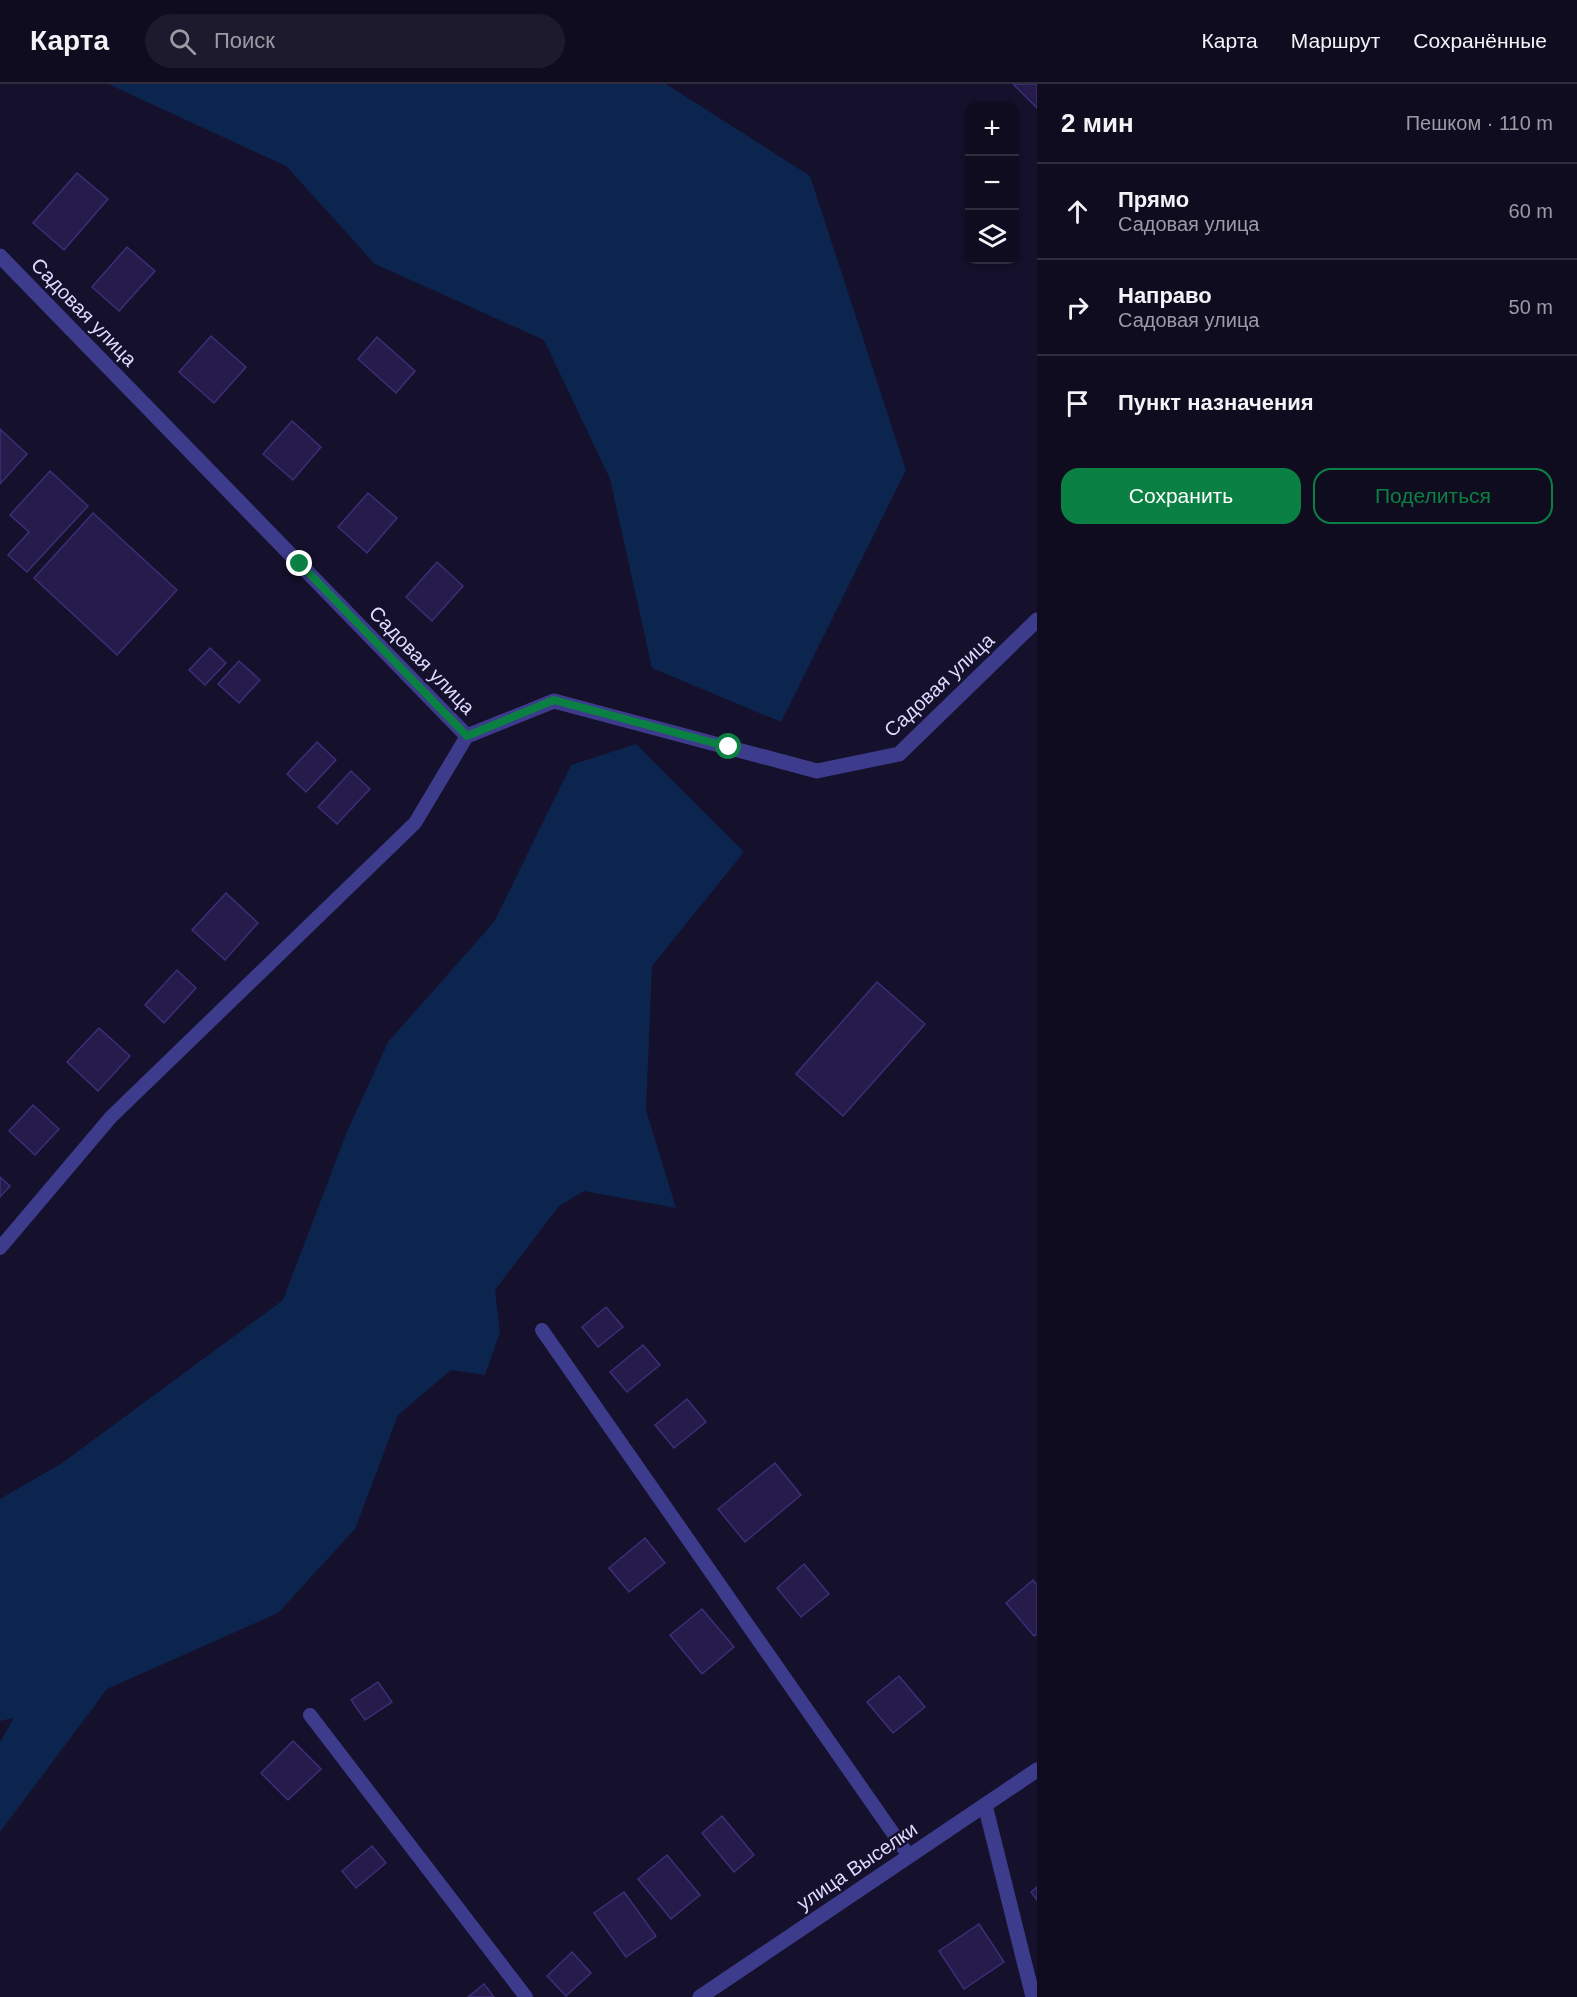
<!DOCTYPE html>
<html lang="ru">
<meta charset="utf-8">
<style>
body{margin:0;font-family:Helvetica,sans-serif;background:#1e1a2d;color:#f1f3f6}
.controls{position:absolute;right:18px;top:18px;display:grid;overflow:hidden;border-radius:12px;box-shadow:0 3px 9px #0003}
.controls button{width:54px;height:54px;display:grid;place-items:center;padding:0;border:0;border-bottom:2px solid #302c3e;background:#100c20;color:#f1f3f6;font:30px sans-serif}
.stop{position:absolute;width:18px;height:18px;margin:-14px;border:4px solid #0b8043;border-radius:50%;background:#fff}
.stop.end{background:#0b8043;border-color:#fff;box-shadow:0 2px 6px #0008}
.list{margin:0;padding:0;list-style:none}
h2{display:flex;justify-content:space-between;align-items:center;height:78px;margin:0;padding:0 24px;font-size:26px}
h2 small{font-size:20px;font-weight:400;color:#9c9ba5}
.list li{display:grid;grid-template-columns:39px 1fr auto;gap:18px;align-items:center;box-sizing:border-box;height:96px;padding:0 24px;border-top:2px solid #302c3e}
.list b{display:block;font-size:22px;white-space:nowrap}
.list p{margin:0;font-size:20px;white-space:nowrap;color:#9c9ba5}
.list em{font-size:20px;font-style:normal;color:#9c9ba5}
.actions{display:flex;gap:12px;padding:18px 24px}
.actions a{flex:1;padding:14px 0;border:2px solid #0b8043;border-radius:18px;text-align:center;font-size:21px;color:#0b8043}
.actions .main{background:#0b8043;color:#fff}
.icon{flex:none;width:33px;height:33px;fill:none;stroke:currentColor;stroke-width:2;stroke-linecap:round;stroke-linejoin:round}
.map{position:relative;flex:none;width:1037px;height:1913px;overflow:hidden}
header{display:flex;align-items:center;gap:36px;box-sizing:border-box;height:84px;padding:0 30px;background:#100c20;border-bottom:2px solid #302c3e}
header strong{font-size:28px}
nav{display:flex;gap:33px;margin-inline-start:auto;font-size:21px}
.search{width:420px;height:54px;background:#1e1a2d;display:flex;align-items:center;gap:15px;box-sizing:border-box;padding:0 21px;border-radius:33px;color:#9c9ba5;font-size:22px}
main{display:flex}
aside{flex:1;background:#100c20}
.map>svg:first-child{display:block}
.water{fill:#0c254e}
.building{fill:#251c4c;stroke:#3c2e79;stroke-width:1.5}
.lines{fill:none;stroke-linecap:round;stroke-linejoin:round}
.lane{stroke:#3d3b8b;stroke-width:14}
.street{stroke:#3d3b8b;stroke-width:15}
.route{stroke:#0b8043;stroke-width:8}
.labels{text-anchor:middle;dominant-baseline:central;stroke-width:5;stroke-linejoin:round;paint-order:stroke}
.street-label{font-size:20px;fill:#dedaff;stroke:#15102b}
</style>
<header>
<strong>Карта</strong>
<div class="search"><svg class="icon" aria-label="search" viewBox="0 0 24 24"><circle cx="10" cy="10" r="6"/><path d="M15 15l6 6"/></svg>Поиск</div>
<nav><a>Карта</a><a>Маршрут</a><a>Сохранённые</a></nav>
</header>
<main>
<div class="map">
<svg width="1037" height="1913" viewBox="0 0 1037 1913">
<rect width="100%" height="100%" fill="#15102b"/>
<g class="water">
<polygon points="108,0 666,0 810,92 906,386 781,638 652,584 610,395 544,256 375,180 286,82"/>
<polygon points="636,660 744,768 652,882 646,1026 676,1124 584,1107 559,1122 495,1206 500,1248 485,1291 451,1286 398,1331 355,1445 278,1529 107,1605 0,1748 0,1658 14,1634 0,1637 0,1415 62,1379 283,1216 346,1050 388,958 494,838 571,681"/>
</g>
<g class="building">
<polygon points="1013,0 1037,0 1037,24"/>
<polygon points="77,89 108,115 64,166 33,139"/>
<polygon points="127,163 155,187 119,227 92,203"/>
<polygon points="211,252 246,283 214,319 179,288"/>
<polygon points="377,253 415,287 396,309 358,275"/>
<polygon points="292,337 321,363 293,396 263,370"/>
<polygon points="0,345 27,370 0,400"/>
<polygon points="50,387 88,422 27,488 8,471 29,448 10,431"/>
<polygon points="368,409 397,434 367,469 338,443"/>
<polygon points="93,429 177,506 117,571 34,494"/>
<polygon points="437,478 463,502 432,537 406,513"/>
<polygon points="210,564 226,579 205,601 189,586"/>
<polygon points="239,577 260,596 239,619 218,600"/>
<polygon points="317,658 336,676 306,708 287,690"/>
<polygon points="351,687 370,705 337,740 318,723"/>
<polygon points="226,809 258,839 225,876 192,846"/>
<polygon points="177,886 196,904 164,939 145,921"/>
<polygon points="877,898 925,940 843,1032 796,990"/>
<polygon points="99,944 130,972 98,1007 67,978"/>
<polygon points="33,1021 59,1045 35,1071 9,1047"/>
<polygon points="0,1093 10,1102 0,1113"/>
<polygon points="606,1223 623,1243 598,1263 582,1243"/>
<polygon points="643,1261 660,1281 627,1308 610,1288"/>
<polygon points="687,1315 706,1338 674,1364 655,1341"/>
<polygon points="775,1379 801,1411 745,1458 718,1425"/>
<polygon points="645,1454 665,1479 629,1508 609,1484"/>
<polygon points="804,1480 829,1510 801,1533 777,1504"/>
<polygon points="1033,1496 1037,1501 1037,1550 1034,1552 1006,1519"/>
<polygon points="702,1525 734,1563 702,1590 670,1551"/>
<polygon points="899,1592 925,1623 893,1649 867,1618"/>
<polygon points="378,1598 392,1618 365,1636 351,1616"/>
<polygon points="293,1657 321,1685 288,1716 261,1689"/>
<polygon points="722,1732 754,1771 734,1788 702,1749"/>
<polygon points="372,1762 386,1779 356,1804 342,1787"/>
<polygon points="667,1771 700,1811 671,1835 638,1795"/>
<polygon points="1037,1803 1037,1816 1031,1808"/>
<polygon points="624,1808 656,1852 626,1873 594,1829"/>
<polygon points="979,1840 1004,1878 964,1905 939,1867"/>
<polygon points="572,1868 591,1889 566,1912 547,1892"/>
<polygon points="484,1900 494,1913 468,1913"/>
</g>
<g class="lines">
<g class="lane">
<polyline points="0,1164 111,1033 415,739 467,652"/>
<polyline points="542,1246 909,1772"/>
<polyline points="310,1631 526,1913"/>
</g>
<g class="street">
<polyline points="0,172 467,652 554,617 817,687 899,670 1037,536"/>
<polyline points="985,1721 1033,1913"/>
<polyline points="700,1913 1037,1686"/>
</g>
</g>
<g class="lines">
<polyline class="route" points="300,480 467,652 554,616 729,663"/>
</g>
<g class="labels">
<g class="street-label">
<text transform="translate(84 228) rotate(46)">Садовая улица</text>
<text transform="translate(422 576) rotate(46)">Садовая улица</text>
<text transform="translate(939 601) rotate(-43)">Садовая улица</text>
<text transform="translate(857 1782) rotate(-34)">улица Выселки</text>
</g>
</g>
</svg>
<div class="controls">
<button>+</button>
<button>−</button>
<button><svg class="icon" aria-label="layers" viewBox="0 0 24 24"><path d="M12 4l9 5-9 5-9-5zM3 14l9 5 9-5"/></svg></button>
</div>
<div class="stop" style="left:729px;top:663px"></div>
<div class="stop end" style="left:300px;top:480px"></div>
</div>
<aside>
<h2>2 мин<small>Пешком · 110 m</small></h2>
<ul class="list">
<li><svg class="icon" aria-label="ahead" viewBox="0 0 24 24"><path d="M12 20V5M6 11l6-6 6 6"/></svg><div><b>Прямо</b><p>Садовая улица</p></div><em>60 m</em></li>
<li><svg class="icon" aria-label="right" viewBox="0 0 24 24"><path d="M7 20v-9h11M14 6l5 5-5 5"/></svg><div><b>Направо</b><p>Садовая улица</p></div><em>50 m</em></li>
<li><svg class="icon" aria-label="arrive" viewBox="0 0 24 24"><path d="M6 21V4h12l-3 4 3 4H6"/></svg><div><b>Пункт назначения</b></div></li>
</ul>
<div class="actions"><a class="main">Сохранить</a><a>Поделиться</a></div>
</aside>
</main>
